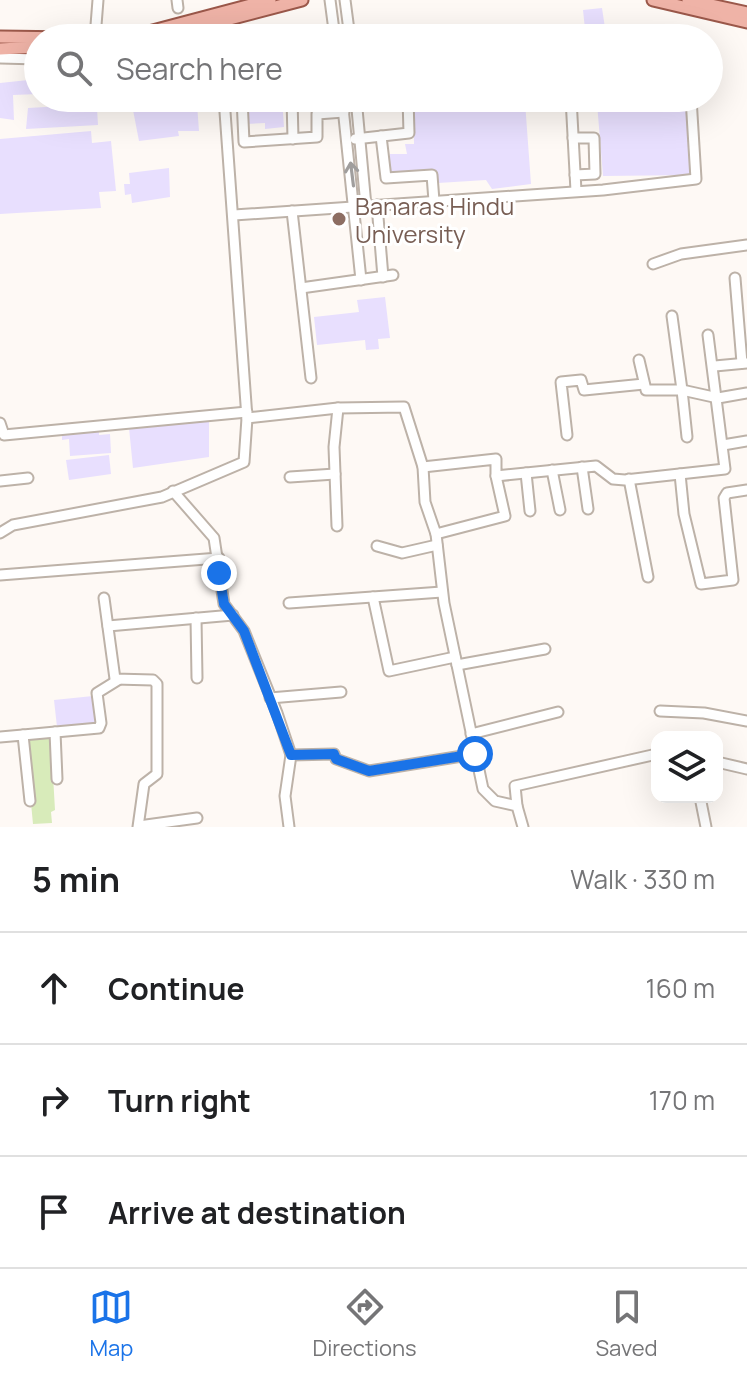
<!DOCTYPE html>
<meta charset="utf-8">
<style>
body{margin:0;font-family:Manrope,sans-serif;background:#f6f6f6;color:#202124}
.controls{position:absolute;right:24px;bottom:24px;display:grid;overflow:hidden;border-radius:16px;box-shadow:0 8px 32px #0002}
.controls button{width:72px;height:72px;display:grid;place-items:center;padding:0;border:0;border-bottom:2px solid #e0e0e0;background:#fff;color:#202124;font:40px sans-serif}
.stop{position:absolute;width:24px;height:24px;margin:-18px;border:6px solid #1a73e8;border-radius:50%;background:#fff}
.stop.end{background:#1a73e8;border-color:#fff;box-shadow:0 2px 8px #0008}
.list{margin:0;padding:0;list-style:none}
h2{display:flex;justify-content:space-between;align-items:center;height:104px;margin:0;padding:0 32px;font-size:34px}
h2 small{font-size:26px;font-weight:400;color:#757577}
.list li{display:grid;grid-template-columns:52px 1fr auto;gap:24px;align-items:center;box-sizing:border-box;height:112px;padding:0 32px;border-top:2px solid #e0e0e0}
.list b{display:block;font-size:30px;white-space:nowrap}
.list em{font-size:26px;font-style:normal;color:#757577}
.icon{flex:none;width:44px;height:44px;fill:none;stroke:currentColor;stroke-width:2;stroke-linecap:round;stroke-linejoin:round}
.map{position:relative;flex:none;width:747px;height:827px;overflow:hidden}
.search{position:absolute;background:#fff;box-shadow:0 8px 32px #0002;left:24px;right:24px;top:24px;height:88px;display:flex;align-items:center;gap:20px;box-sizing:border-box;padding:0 28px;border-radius:44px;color:#757577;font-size:30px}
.sheet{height:440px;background:#fff}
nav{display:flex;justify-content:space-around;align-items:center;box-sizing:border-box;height:112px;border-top:2px solid #e0e0e0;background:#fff;font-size:22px;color:#757577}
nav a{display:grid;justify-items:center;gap:4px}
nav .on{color:#1a73e8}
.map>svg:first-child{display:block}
.green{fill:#d8ebba}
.building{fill:#e8dffe}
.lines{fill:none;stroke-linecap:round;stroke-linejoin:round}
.minor-casing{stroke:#bdb2a8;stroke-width:13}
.major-casing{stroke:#9b584a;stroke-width:15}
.minor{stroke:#fff;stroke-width:9}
.major{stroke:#efb3a7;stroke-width:11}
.oneway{stroke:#a09e9d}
.route{stroke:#1a73e8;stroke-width:10}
.education-dot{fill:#8d6e63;stroke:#fff;stroke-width:3}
.labels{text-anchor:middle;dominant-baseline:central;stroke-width:6;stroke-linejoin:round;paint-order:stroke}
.education-label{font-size:24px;fill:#785e54;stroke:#fff;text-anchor:start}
</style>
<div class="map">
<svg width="747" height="827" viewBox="0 0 747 827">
<rect width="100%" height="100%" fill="#fef9f5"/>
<polygon class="green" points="46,737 51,740 55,810 51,812 52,823 33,824 25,740"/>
<g class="building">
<polygon points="602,8 605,28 585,29 583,10"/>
<polygon points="38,79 38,94 13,95 14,120 0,118 0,83"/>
<polygon points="192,98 192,104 197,104 199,131 178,131 179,136 139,141 133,110 139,109 139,104"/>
<polygon points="245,98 282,98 284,127 265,129 265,123 247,124"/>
<polygon points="413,98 499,98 500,104 525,102 531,184 492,189 486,180 438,183 437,171 390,173 390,154 407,154 405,144 414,144"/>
<polygon points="655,98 688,98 694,175 603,176 597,103"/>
<polygon points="81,105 81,109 97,108 98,125 26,129 28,108"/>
<polygon points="91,131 92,143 111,141 116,191 99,192 101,208 0,214 0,139"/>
<polygon points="169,168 170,197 132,203 131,194 125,195 124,184 130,184 129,173"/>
<polygon points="385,297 390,338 378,339 379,349 366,350 365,340 317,345 314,317 359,312 357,300"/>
<polygon points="209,419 209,457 133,468 129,428"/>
<polygon points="99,430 99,435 110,434 111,453 70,456 69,439 62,440 62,432"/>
<polygon points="109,455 111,474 69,480 66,460"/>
<polygon points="93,696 96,723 57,727 54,700"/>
</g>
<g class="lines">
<g class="minor-casing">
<g id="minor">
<polyline points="177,0 178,8"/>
<polyline points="330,0 335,38"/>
<polyline points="345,0 350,38"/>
<polyline points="217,17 219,38"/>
<polyline points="95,38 98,0"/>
<polyline points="474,38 567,32 567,38"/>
<polyline points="0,58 38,59"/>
<polyline points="242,98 244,142 317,137 317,114 344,112"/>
<polyline points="292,98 293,139"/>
<polyline points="342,98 361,280"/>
<polyline points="356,98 366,206"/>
<polyline points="571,98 576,191"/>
<polyline points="381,136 386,178 432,175 434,201"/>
<polyline points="573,138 594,138 595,174 575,175"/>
<polyline points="355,139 409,133 408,98"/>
<polyline points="377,205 383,277"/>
<polyline points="292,211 311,378"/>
<polyline points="234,215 603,190 696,179 691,98"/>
<polyline points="653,264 681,254 747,245"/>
<polyline points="735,278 742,363"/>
<polyline points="301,288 393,275"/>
<polyline points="672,316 682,390 718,398 747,393"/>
<polyline points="639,360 646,390 682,390 687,437"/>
<polyline points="715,366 747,363"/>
<polyline points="247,418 338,408 404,407 423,467 425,502 436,534 444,603 483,789 495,801 517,806 523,827"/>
<polyline points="0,423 4,435 247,412"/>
<polyline points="567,435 561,382 581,380 584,390 644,384"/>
<polyline points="723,445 747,441"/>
<polyline points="423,467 496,459 496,476 596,466 613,479 625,480 725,469 708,335"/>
<polyline points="582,467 588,509"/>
<polyline points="552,470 560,510"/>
<polyline points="526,473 530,511"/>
<polyline points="680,474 684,514 701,584 733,580 724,498 727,493 747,490"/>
<polyline points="290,477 335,474"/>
<polyline points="629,479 648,577"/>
<polyline points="0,481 28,478"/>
<polyline points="173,491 214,538 224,604 244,631 277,713 291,755 285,796 289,827"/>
<polyline points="337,526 334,447 338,408"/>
<polyline points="0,533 13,525 162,497 244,462 247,418 224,98"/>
<polyline points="436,534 505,516 496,476"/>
<polyline points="377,546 402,553 437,545"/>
<polyline points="0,575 219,558"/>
<polyline points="373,597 389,671 455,657"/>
<polyline points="104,598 115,679 153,680 157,684 157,774 144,784 138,827"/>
<polyline points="289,603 442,592"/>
<polyline points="196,618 197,678"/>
<polyline points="108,626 233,615"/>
<polyline points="457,665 545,649"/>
<polyline points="270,698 341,692"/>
<polyline points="660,711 704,713 747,721"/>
<polyline points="55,732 57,779"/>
<polyline points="471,734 558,712"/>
<polyline points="23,735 99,728 101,723 97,693 118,680"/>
<polyline points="0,737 23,735 30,801"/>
<polyline points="291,755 334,754 336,759 369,771 475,754"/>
<polyline points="717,762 747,769"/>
<polyline points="700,797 706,827"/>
<polyline points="517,806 515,786 657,754"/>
<polyline points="139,826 197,818"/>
</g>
</g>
<g class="major-casing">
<g id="major">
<polyline points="653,0 747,22"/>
<polyline points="688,0 747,13"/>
<polyline points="0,37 73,38"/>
<polyline points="97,38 145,33 270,0"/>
<polyline points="157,38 302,0"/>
<polyline points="0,49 38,47"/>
</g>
</g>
<use href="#minor" class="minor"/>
<use href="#major" class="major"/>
</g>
<defs><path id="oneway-shaft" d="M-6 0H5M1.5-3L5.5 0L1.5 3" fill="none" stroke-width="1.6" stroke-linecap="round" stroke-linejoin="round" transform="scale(2)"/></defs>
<use class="oneway" href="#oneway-shaft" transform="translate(352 174) rotate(-97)"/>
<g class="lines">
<polyline class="route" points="219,573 224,604 244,631 291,755 334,754 336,759 369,771 475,754"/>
</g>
<circle class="education-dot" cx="339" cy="219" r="8"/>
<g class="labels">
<g class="education-label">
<text x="355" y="205">Banaras Hindu<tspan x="355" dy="28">University</tspan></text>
</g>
</g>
</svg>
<div class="controls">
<button><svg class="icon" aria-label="layers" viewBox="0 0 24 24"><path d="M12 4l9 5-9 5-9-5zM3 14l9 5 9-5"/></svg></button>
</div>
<div class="stop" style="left:475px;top:754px"></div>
<div class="stop end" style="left:219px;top:573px"></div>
<div class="search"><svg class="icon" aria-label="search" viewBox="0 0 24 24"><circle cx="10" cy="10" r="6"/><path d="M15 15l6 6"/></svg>Search here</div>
</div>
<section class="sheet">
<h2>5 min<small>Walk · 330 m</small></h2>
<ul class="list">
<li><svg class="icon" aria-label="ahead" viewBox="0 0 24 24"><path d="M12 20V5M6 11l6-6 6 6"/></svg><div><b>Continue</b></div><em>160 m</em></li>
<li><svg class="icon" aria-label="right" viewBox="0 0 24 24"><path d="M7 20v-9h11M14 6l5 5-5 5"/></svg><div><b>Turn right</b></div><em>170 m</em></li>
<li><svg class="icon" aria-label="arrive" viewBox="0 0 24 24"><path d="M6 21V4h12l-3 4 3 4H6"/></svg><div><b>Arrive at destination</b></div></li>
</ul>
</section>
<nav>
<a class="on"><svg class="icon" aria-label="map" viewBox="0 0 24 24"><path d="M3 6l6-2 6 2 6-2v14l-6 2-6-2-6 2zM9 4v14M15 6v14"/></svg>Map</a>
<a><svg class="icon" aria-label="directions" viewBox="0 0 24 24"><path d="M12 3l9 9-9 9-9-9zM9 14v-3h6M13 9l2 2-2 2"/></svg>Directions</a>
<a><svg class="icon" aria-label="saved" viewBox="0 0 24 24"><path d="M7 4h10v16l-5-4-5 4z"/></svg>Saved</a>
</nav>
